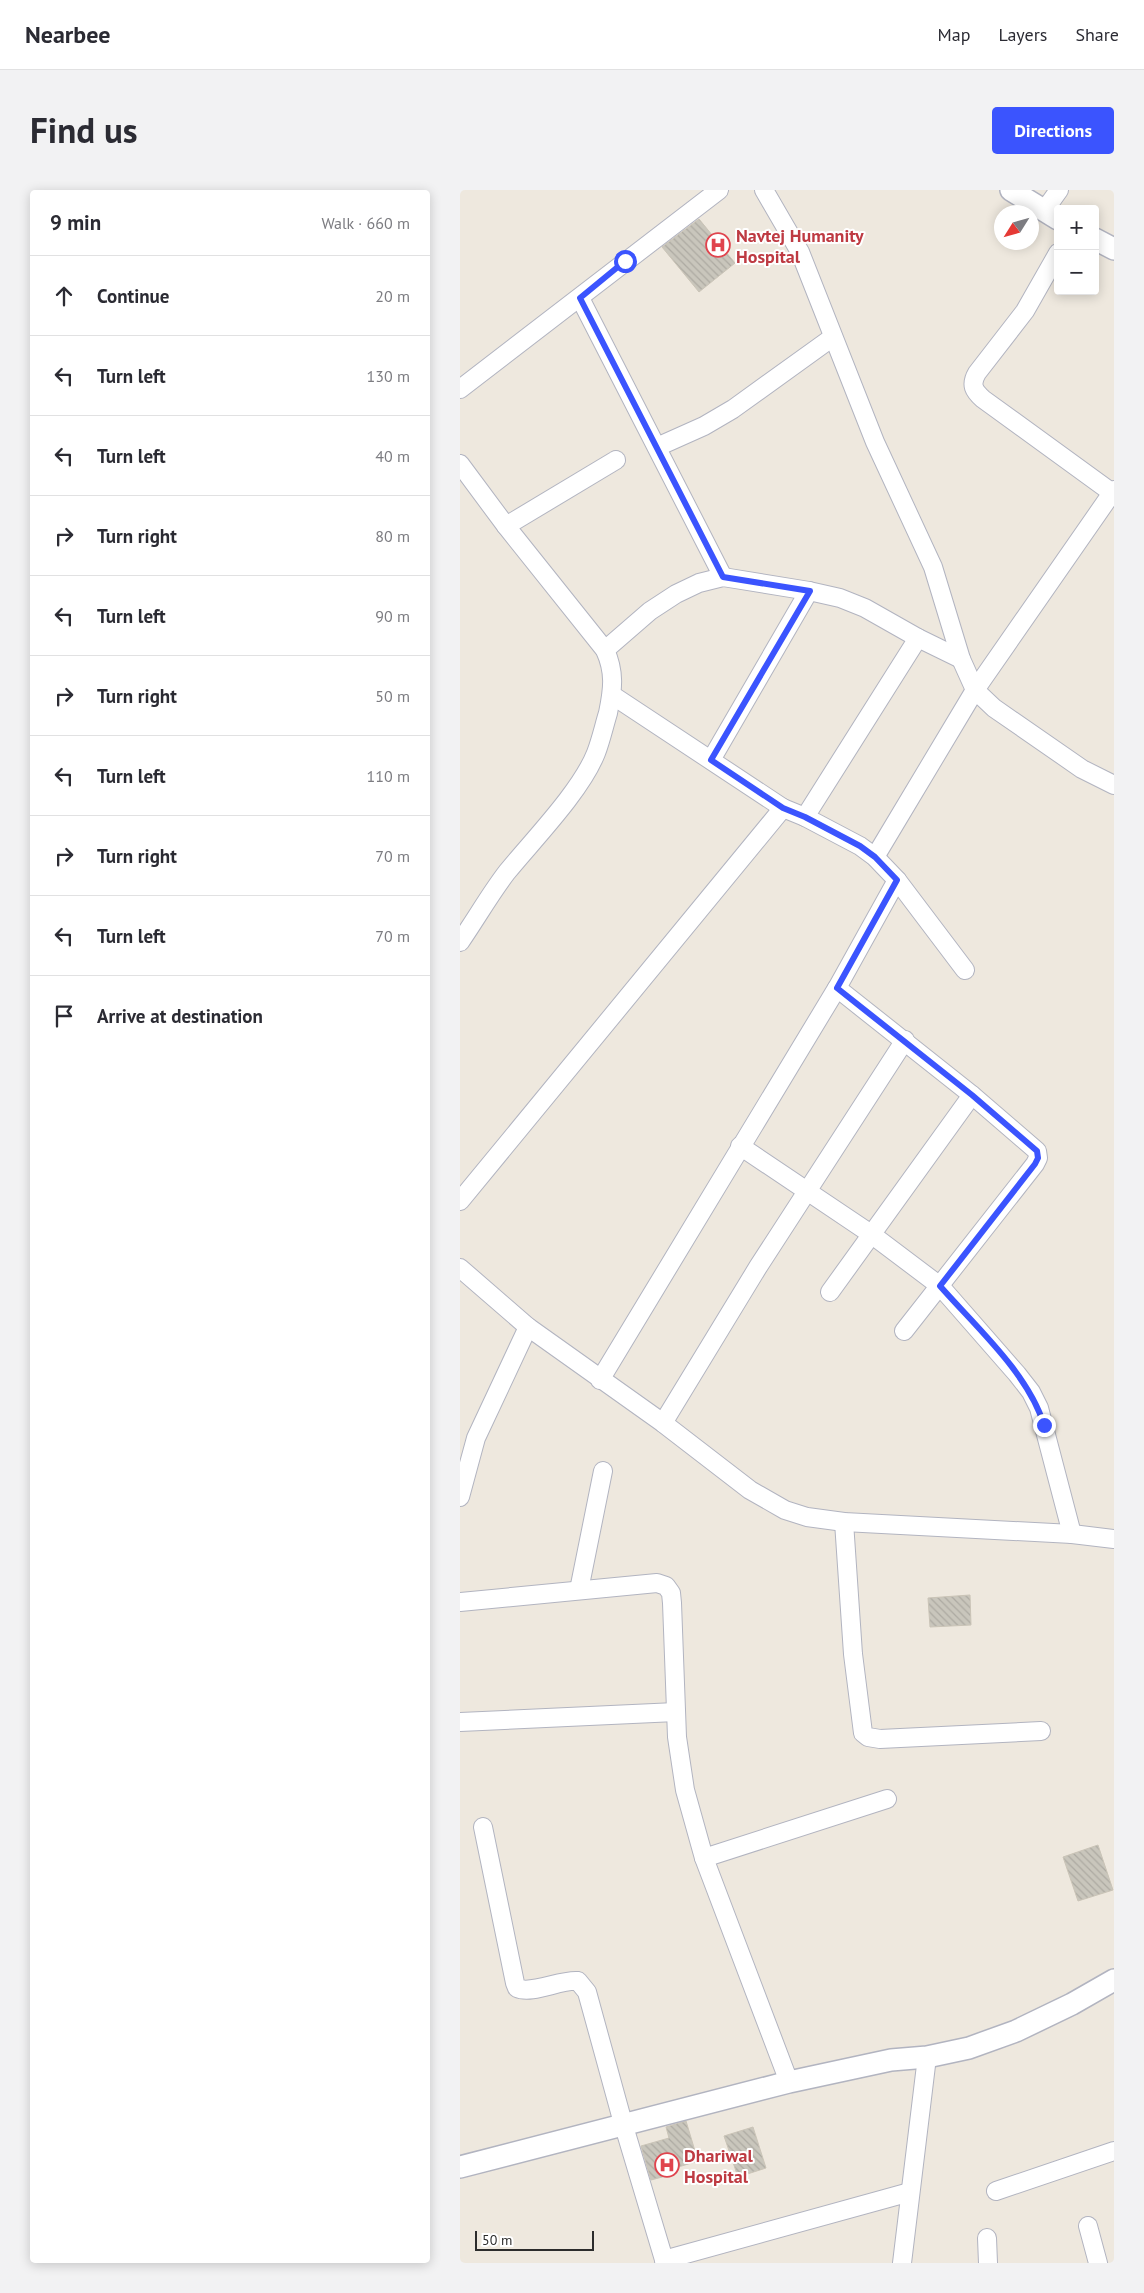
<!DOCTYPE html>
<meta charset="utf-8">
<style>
body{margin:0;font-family:"PT Sans",sans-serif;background:#f2f2f3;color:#2b2b33}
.controls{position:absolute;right:15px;top:15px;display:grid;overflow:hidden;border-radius:5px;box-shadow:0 2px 12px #0003}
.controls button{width:45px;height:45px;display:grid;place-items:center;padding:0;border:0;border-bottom:1px solid #e1e1e2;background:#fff;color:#2b2b33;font:25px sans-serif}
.compass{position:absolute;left:534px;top:15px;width:45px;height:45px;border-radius:50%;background:#fff;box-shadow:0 2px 12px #0003;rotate:233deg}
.scale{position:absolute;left:15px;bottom:12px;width:119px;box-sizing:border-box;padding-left:5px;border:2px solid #2c2c2c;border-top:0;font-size:14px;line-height:18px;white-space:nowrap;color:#2c2c2c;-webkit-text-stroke:4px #fff;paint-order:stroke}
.stop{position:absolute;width:15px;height:15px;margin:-11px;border:4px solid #3b54fe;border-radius:50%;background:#fff}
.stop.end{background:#3b54fe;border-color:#fff;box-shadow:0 1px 5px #0008}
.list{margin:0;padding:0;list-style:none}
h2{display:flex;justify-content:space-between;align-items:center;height:65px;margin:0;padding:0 20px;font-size:21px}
h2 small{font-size:16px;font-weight:400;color:#7c7c81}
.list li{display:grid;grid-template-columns:32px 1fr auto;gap:15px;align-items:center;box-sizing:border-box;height:80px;padding:0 20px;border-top:1px solid #e1e1e2}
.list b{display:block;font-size:19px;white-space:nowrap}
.list em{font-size:16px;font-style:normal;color:#7c7c81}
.icon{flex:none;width:28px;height:28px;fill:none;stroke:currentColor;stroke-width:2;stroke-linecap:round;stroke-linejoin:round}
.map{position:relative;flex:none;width:654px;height:2073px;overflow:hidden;border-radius:5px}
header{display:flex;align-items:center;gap:30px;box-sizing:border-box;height:70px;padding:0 25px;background:#fff;border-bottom:1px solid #e1e1e2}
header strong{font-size:24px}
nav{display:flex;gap:28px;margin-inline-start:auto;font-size:18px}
.intro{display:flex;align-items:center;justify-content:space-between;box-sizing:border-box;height:120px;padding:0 30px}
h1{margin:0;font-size:35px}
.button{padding:12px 22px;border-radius:5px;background:#3b54fe;color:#fff;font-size:18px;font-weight:700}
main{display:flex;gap:30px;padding:0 30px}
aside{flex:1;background:#fff;border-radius:5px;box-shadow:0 2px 12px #0003}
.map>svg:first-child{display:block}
.building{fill:url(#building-back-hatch);stroke:#cac4b7}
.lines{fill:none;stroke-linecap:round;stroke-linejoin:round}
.minor-casing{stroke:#b2b4c0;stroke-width:20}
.tertiary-casing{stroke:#b2b4c0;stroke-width:24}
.minor{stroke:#fff;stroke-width:18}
.tertiary{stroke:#fff;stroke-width:21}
.route{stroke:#3b54fe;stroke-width:6}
.labels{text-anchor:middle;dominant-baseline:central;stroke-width:4;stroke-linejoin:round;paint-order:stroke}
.health-label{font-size:18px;font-weight:bold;fill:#be3a42;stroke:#fff;text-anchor:start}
</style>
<header>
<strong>Nearbee</strong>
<nav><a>Map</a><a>Layers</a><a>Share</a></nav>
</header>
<div class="intro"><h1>Find us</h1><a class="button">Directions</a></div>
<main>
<aside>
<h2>9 min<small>Walk · 660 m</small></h2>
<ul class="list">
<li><svg class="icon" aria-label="ahead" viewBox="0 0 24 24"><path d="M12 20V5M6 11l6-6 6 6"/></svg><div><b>Continue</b></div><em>20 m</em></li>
<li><svg class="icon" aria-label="left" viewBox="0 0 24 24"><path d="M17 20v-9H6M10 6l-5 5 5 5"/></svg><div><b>Turn left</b></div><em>130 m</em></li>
<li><svg class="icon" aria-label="left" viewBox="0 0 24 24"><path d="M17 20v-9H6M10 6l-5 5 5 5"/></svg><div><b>Turn left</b></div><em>40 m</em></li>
<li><svg class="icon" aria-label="right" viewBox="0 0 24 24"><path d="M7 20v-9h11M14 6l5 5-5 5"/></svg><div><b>Turn right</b></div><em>80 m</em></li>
<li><svg class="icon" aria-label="left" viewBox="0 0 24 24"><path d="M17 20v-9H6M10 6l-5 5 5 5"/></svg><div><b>Turn left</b></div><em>90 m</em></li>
<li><svg class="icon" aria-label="right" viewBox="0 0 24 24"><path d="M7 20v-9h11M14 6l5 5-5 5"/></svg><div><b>Turn right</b></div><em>50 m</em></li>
<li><svg class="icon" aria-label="left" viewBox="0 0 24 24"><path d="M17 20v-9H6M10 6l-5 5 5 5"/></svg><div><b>Turn left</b></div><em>110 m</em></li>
<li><svg class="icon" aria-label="right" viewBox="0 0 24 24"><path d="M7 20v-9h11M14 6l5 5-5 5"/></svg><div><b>Turn right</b></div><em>70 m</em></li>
<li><svg class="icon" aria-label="left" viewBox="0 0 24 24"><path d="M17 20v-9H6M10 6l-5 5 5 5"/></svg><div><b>Turn left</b></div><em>70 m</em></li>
<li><svg class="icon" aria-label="arrive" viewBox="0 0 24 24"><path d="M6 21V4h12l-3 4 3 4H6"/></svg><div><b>Arrive at destination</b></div></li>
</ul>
</aside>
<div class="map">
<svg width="654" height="2073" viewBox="0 0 654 2073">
<defs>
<pattern id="building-back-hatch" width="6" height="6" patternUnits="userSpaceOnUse" patternTransform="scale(1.25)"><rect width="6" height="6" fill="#c9c6bc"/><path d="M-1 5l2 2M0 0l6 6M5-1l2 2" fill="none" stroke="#adaaa2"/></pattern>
</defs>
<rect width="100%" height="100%" fill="#eee8de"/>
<g class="building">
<polygon points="239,29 275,73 239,102 202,57"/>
<polygon points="510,1405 511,1435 470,1437 468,1408"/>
<polygon points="638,1655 653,1700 618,1711 603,1667"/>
<polygon points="226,1931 238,1971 215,1978 217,1983 191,1990 181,1956 209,1948 206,1937"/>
<polygon points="293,1937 306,1978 278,1987 264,1946"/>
</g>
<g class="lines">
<g class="minor-casing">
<g id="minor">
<polyline points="304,0 340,62 415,252 473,377 501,469 515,500 534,518 622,579 654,595"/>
<polyline points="584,21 599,0"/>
<path d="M 598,63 L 565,121 L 517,183 C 510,195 514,201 523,209 L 651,302"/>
<polyline points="120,108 263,387"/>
<polyline points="0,199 259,0"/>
<polyline points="197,257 244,236 273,219 373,147"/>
<path d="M 0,274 L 46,336 L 145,460 C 155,482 153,499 148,523 C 144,536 141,550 136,563 C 121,601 74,649 47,682 C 30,704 16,729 0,752"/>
<polyline points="46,336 156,270"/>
<polyline points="145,460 190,421 216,404 239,393 263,387 349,401 380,408 405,418 458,448 501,469"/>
<polyline points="152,505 323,618 345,627 400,656 415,667 437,690 505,780"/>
<polyline points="251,570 349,401"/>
<polyline points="345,627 458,448"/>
<polyline points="415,667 515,500 654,300"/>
<polyline points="377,798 512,905 577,961 578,968 575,974 444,1141"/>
<polyline points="280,956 411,1044 480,1096 557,1184 571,1202 579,1218 612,1344"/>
<polyline points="0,1011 323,618"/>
<polyline points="0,1078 68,1137 203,1233 290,1300 325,1320 347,1327 384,1332 612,1344 654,1349"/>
<polyline points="370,1102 512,905"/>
<polyline points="140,1190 377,798 437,690"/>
<polyline points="203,1233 298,1077 445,850"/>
<polyline points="0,1307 16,1248 68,1137"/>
<polyline points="384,1332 393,1464 403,1543 408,1547 420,1549 581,1541"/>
<polyline points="119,1400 143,1281"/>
<polyline points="0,1412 197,1393 206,1396 211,1403 212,1413 217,1547 225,1600 244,1668 329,1892"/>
<polyline points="0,1532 216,1522"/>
<path d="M 23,1637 L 55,1793 L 57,1798 C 72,1805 101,1789 118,1791 L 127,1802 L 163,1933 L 205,2073"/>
<polyline points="244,1668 427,1609"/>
<polyline points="536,2001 654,1961"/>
<polyline points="628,2036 638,2073"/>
<polyline points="527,2048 528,2073"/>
<polyline points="204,2070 450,2002"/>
<polyline points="442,2073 467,1867"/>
</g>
</g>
<g class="tertiary-casing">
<g id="tertiary">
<polyline points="551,0 598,29"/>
<polyline points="635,49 654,59"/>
<polyline points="0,1977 329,1892 431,1870 467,1867 509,1858 556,1841 612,1814 654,1790"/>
</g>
</g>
<use href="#minor" class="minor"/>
<use href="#tertiary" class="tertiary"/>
</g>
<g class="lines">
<path class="route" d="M 165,71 L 120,108 L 263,387 L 350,401 L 251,570 L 323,618 L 345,627 L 400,656 L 415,667 L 437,690 L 377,798 L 512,905 L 577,961 L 578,968 L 575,974 L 480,1096 C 516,1137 568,1183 584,1235"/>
</g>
<defs>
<g id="hospital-ring" transform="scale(1.25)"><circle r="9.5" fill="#fff" stroke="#e0444e" stroke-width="1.5"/><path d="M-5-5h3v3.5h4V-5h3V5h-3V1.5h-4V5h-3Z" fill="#e0444e"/></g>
</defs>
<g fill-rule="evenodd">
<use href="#hospital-ring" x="258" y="55"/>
<use href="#hospital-ring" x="207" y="1975"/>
</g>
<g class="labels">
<g class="health-label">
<text x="276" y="45">Navtej Humanity<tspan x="276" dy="21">Hospital</tspan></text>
<text x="224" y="1965">Dhariwal<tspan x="224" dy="21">Hospital</tspan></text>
</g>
</g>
</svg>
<div class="controls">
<button>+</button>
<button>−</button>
</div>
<svg class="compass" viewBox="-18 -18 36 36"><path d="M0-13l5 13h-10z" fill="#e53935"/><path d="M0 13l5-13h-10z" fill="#7c7c81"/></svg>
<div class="scale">50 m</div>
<div class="stop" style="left:165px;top:71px"></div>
<div class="stop end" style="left:584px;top:1235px"></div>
</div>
</main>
